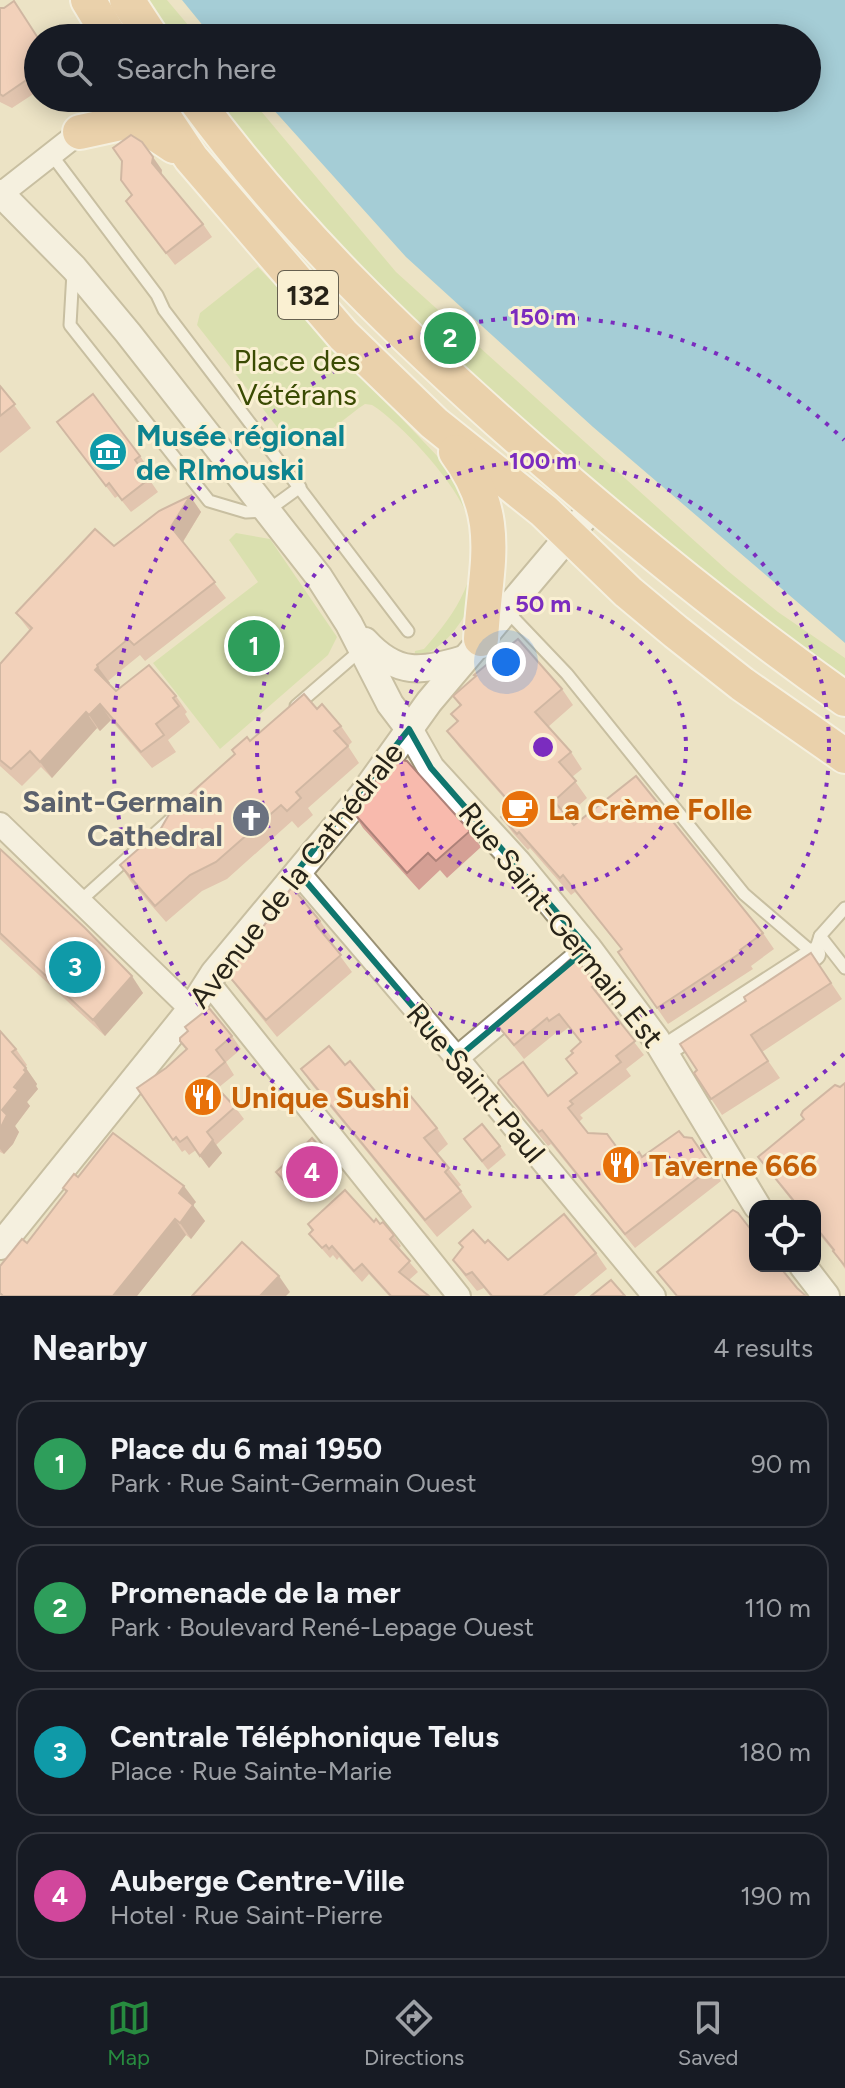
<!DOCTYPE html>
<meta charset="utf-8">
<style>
body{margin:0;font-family:Figtree,sans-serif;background:#20242c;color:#f1f3f6}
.controls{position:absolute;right:24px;bottom:24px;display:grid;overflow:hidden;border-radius:16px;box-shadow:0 4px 20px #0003}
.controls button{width:72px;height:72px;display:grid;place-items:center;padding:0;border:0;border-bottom:2px solid #363941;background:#171b24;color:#f1f3f6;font:40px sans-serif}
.you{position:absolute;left:506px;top:662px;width:28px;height:28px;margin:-20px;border:6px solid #fff;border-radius:50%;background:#1a73e8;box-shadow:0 0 0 12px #1a73e833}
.badge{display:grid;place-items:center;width:52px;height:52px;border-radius:50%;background:#278b3f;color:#fff;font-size:26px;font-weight:700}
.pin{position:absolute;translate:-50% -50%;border:4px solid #fff;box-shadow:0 2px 8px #0006}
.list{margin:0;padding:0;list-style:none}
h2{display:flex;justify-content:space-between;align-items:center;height:104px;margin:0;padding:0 32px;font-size:34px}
h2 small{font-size:26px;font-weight:400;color:#9ea1a6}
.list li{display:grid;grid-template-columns:52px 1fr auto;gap:24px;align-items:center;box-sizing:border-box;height:128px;margin:0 16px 16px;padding:0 16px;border:2px solid #363941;border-radius:24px}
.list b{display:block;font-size:30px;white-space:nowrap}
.list p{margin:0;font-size:26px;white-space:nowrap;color:#9ea1a6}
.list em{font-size:26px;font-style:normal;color:#9ea1a6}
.icon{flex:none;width:44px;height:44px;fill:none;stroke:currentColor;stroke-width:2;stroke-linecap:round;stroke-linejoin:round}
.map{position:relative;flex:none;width:845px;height:1296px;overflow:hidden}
.search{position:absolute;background:#171b24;box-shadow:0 4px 20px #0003;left:24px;right:24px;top:24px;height:88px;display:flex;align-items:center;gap:20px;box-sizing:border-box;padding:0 28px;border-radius:44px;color:#9ea1a6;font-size:30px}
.sheet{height:680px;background:#171b24}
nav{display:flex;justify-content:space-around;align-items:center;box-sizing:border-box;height:112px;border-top:2px solid #363941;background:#171b24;font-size:22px;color:#9ea1a6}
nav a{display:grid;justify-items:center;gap:4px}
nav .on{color:#278b3f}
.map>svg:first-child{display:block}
.green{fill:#c4dc95}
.water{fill:#4fb1ec}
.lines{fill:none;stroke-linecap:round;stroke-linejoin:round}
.service-casing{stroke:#9b9276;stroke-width:15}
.minor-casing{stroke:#9b9276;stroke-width:26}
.tertiary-casing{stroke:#9b9276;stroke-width:30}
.primary-casing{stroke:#fff;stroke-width:38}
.service{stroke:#fff;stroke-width:11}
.minor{stroke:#fff;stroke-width:22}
.tertiary{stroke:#fff;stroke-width:26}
.primary{stroke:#e6ba8c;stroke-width:34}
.wall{fill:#d5a095}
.shaded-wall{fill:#ae8279}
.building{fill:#f8baad;stroke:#ae8279;stroke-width:2}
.marked{fill:none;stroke:#0f766e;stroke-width:6;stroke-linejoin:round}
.ring{fill:none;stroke:#7b2cbf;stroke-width:4;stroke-dasharray:4 8}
.labels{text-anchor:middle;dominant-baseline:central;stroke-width:6;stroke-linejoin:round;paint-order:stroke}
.shield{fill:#faf0d2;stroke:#666050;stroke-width:2}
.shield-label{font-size:28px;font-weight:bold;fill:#272318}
.park-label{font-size:30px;fill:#3a4b03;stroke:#faf0d2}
.culture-label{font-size:30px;font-weight:bold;fill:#0d838f;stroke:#faf0d2;text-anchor:start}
.worship-label{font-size:30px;font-weight:bold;fill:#5b616d;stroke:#faf0d2;text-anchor:end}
.food-label{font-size:30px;font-weight:bold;fill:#c56008;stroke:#faf0d2;text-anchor:start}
.street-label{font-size:30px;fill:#272318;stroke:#faf0d2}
.centre{fill:#7b2cbf;stroke:#faf0d2;stroke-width:4}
.ring-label{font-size:24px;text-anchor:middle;font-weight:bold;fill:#7b2cbf;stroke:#faf0d2;stroke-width:6;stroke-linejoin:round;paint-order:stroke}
</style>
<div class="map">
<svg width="845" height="1296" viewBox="0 0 845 1296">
<rect width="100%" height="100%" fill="#ece3c5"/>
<g class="green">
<polygon points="147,0 167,0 199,38 172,38"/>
<polygon points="215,98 250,98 396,272 728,571 778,612 845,658 845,690 650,538 364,275 276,177"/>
<path d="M 258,267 L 459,479 L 476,513 L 467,516 C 457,484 401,423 372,405 L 365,404 L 359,408 L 305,450 L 292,446 L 197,325 L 200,313 Z"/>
<path d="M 477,519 C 476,540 478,585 471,602 C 462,626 439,653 414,658 L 415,651 L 424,649 C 456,613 485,572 468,522 Z"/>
<polygon points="236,533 270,539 337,637 328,655 220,749 153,663 258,582 229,540"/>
</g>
<polygon class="water" points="182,0 845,0 845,643 593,427 406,257 263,98 807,98 807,38 213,38"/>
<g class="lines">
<g class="service-casing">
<g id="service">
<polyline points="51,154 157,295 164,310 408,631"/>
<polyline points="73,272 70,325 209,501 246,512 267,511 300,487"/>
<polyline points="506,610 567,674 744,894 814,954 820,936 845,908"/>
<polyline points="296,706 362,649"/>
<polyline points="80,901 171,819"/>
<polyline points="820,936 845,968"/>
</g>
</g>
<g class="minor-casing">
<g id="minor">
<polyline points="1,194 80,132"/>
<polyline points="0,824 191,1009"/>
<polyline points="297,871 457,1058 654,1296"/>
<polyline points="209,983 459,1296"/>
<polyline points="664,1051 814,954"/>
<polyline points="457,1058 588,948"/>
</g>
</g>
<g class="tertiary-casing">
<g id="tertiary">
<polyline points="0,193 74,268 128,333 319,577 349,624 390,704 409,729 431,768 518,863 588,948 656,1039 757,1206"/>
<path d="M 365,641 C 397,676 422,672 464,659"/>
<polyline points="0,1246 191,1009 214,973 363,794 429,702 594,506"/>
<polyline points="803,1266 826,1296"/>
</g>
</g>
<g class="primary-casing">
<g id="primary">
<polyline points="88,0 111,38"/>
<polyline points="127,0 152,38"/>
<polyline points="151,98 191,158 343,335 434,423 544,511 628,592 676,632 742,684 845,756"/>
<path d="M 194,98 C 290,229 406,340 528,447 C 630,536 734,621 845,699"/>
<polyline points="80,132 135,120 174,146"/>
<path d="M 456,452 C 505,518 485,565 481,639"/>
</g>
</g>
<use href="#service" class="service"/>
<use href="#minor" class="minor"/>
<use href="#tertiary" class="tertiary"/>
<use href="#primary" class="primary"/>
</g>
<g class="wall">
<polygon points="14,1 38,38 38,91 12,108 0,102 0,8 4,8"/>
<polygon points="162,170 161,174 203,224 212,237 175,265 126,201"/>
<polygon points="0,386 31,428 0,453"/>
<polygon points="57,422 140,456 149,469 144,472 158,492 131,512 118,496 115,498"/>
<polygon points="190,496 201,512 183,542 226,598 145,661 140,655 108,681 110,683 109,684 116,691 176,696 187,712 185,714 190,722 168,740 176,752 152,768 111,720 100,731 97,728 52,778 41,767 22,786 0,766 0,664 30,631 16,613"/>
<polygon points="562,689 573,705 548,727 571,752 582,769 572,777 587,798 567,816 574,825 763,933 774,949 751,966 753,969 668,1024 618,952 621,949 575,892 571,895 530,848 528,850 513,833 501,817 512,807 459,747 447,731 457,722 451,714 460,706 453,696"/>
<polygon points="317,709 341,726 352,742 348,746 359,763 308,808 313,815 298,828 292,821 227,879 202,891 166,922 131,882 120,865 160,830 250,741"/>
<polygon points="352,811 470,831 481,847 447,878 440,870 419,890 363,828"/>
<polygon points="0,849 143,993 105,1036 0,939"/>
<polygon points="320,921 332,938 329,941 352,972 277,1037 240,991 228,975"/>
<polygon points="811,953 842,999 762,1052 780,1078 722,1115 694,1073 697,1070 746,1001"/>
<polygon points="596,984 606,998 603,1001 644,1055 626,1069 631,1076 580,1115 583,1118 579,1122 588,1133 627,1161 642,1157 684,1137 692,1138 721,1181 635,1248 551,1144 548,1146 508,1097 498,1083 548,1096 576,1073 566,1059 573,1053 581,1043 569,1027 559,1035 557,1032 524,1059 497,1025"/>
<polygon points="0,1031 16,1049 27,1065 25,1067 37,1084 36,1086 38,1089 27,1102 30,1106 15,1126 19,1132 13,1144 4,1154 0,1152"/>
<polygon points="232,1036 241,1049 226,1062 234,1075 218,1088 235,1107 244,1119 216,1145 222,1153 209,1168 196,1150 189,1155 185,1150 182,1152 137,1088 166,1068 186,1049 180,1041"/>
<polygon points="345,1065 381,1098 437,1128 448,1144 437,1154 461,1185 458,1187 472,1207 437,1237 313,1086 301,1069"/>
<polygon points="845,1083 845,1269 833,1251 815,1229 815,1206 796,1206 770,1173 758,1157"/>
<polygon points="464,1139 500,1146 506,1155 488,1170"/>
<polygon points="332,1161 339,1170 301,1202 276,1172"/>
<polygon points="78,1177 196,1202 193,1205 205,1221 191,1239 186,1235 137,1296 0,1296 0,1266 27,1243 66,1193 63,1188"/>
<polygon points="374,1222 394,1235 401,1246 398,1249 418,1272 409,1280 429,1296 389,1296 369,1274 362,1282 339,1257 337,1260 333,1255 330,1258 309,1234 312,1231 308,1224"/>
<polygon points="459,1243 485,1243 508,1260 596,1253 607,1269 574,1296 490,1296 484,1288 477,1291 464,1275 453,1260 463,1248"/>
</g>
<g class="shaded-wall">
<polygon points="153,157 162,170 161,176 152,163"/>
<polygon points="190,496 201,512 182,543 171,527"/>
<polygon points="98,667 110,683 106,687 95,670"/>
<polygon points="100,704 111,720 100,731 89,715"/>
<polygon points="86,712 97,728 52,778 40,762"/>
<polygon points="132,976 143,993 105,1036 93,1020"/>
<polygon points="26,1068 37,1084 36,1086 38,1089 27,1102 30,1106 15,1126 19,1132 13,1144 4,1154 0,1149 0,1129 2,1110"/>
<polygon points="213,1140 222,1153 209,1168 200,1156"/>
<polygon points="184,1186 196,1202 193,1205 205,1221 191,1239 180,1223 179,1193"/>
<polygon points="175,1219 186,1235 137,1296 113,1296"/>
<polygon points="279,1276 290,1292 286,1296 260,1296"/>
</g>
<g class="building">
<polygon points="14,1 38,38 38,72 3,96 0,94 0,8 4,8"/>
<polygon points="131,135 142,142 153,157 152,163 203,224 166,253 126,201 132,195 121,180 122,161 113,148"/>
<polygon points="0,386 15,404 0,416"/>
<polygon points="93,394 140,456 135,460 149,479 122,500 109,483 106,486 57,422"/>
<polygon points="190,496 171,527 215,582 134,645 128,639 97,665 98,667 95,670 116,691 149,665 176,696 173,698 179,706 156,724 164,735 141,752 100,704 89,715 86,712 40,762 30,751 11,769 0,760 0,664 32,628 16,613 95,529 114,546 159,511"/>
<polygon points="518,639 562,689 535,712 571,752 559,762 576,781 554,801 574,825 636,776 763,933 740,950 742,952 657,1008 618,952 622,949 563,875 560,878 519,832 517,834 501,817 513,806 447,731 458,721 451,714 461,705 453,696 476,676 474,675"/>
<polygon points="304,694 317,709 322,704 341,726 334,731 348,746 296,792 301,798 287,811 281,805 216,862 190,875 155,906 120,865 160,830 171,811 235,754 232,750 247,737 250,741"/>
<polygon points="393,759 407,761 470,831 436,861 428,853 407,873 352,811"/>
<polygon points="0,849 85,928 132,976 93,1020 0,933"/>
<polygon points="292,887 320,921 316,925 341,955 266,1020 228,975"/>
<polygon points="811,953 831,983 751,1035 768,1061 711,1099 694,1073 697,1070 680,1044 746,1001 744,997"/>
<polygon points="574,956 596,984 592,987 635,1041 616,1056 621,1062 570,1101 573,1104 568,1108 588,1133 607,1134 627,1161 639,1152 642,1157 679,1131 684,1137 692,1138 712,1167 625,1234 542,1130 539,1132 498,1083 499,1080 523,1062 548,1096 577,1073 566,1059 573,1053 571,1051 581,1042 559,1014 549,1021 547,1018 514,1045 497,1025"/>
<polygon points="209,1008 232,1036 216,1050 225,1062 207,1077 235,1107 207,1132 213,1140 200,1156 187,1137 180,1142 176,1137 173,1140 137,1088 166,1068 187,1049 180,1041 180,1038 188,1031 185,1027"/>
<polygon points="0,1031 16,1049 12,1052 26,1068 24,1070 26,1072 14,1087 18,1090 2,1110 7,1115 0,1129"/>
<polygon points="329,1046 345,1065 350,1061 381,1098 387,1093 391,1098 404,1088 437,1128 424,1138 449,1168 445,1172 461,1191 425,1220 301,1069"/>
<polygon points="845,1083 845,1266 833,1251 834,1250 815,1226 815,1206 798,1206 758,1157 804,1119 801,1115 803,1111 835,1085 840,1087"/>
<polygon points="482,1124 500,1146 482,1161 464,1139"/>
<polygon points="113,1133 184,1186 179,1193 193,1205 180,1223 175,1219 113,1296 3,1296 0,1293 0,1266 22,1239 27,1243 67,1191 63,1188 74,1174 78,1177"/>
<polygon points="312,1138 332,1161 295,1193 276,1172"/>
<polygon points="345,1190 374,1222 376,1219 380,1224 383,1222 394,1235 390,1239 410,1261 399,1272 429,1296 391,1296 362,1264 354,1271 332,1246 329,1249 326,1245 322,1248 309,1234 313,1230 308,1224"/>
<polygon points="733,1210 738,1213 755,1235 755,1266 779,1266 797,1288 806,1296 677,1296 657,1272"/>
<polygon points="564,1214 596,1253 543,1296 492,1296 472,1272 466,1275 453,1260 463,1247 459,1243 473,1230 485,1243 488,1240 508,1260"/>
<polygon points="242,1242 279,1276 260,1296 192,1296"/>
<polygon points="611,1280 625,1296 591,1296"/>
</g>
<path d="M0 0H845V1296H0ZM 409,729 L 431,768 L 588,948 L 457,1058 L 297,871 Z" fill="#ece3c5" fill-opacity=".55" fill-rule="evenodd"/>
<path class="marked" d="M 409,729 L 431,768 L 588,948 L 457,1058 L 297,871 Z"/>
<g class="ring">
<circle cx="543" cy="747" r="143"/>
<circle cx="543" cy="747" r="286"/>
<path d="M844 1054A430 430 0 1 1 844 440"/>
</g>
<defs>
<g id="museum-disc" transform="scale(2)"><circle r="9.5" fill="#0f9aa8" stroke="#faf0d2"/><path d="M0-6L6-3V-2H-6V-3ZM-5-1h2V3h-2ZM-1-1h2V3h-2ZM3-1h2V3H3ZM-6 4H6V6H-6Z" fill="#fff"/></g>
<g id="cafe-disc" transform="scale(2)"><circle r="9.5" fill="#e8710a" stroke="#faf0d2"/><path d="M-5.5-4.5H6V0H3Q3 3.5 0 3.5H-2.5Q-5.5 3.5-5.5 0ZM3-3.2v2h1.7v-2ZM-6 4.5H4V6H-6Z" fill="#fff"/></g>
<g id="church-disc" transform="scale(2)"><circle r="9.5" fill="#6b7280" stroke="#faf0d2"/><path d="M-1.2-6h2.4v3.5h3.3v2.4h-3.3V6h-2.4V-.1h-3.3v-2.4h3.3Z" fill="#fff"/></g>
<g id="restaurant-disc" transform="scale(2)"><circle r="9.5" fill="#e8710a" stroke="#faf0d2"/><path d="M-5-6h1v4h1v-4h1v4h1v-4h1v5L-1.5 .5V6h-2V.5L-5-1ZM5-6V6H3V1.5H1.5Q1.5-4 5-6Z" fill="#fff"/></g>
</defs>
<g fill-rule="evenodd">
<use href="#museum-disc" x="108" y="452"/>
<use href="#cafe-disc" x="520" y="809"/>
<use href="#church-disc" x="251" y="818"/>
<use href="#restaurant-disc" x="203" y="1097"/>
<use href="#restaurant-disc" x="621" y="1165"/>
</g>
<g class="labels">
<rect class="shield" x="278" y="271" width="60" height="48" rx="6"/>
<g class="shield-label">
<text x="308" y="295">132</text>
</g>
<g class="park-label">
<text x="297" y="360">Place des<tspan x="297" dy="34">Vétérans</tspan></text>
</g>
<g class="culture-label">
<text x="136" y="435">Musée régional<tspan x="136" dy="34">de RImouski</tspan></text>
</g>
<g class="worship-label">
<text x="223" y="801">Saint-Germain<tspan x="223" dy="34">Cathedral</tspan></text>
</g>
<g class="food-label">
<text x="548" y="809">La Crème Folle</text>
<text x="231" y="1097">Unique Sushi</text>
<text x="649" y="1165">Taverne 666</text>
</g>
<g class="street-label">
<text transform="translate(296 875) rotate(-52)">Avenue de la Cathédrale</text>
<text transform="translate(561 925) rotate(51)">Rue Saint-Germain Est</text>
<text transform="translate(476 1083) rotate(50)">Rue Saint-Paul</text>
</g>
</g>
<circle cx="543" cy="747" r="12" class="centre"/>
<g class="ring-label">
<text x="543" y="325">150 m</text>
<text x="543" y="469">100 m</text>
<text x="543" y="612">50 m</text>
</g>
</svg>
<div class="controls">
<button><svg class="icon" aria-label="locate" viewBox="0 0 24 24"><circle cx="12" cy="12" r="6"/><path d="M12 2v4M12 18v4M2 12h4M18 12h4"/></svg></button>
</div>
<div class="you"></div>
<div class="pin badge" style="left:254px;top:646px;background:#2e9e5b">1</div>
<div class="pin badge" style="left:450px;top:338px;background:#2e9e5b">2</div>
<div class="pin badge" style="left:75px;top:967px;background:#0f9aa8">3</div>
<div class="pin badge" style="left:312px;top:1172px;background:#d1479c">4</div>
<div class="search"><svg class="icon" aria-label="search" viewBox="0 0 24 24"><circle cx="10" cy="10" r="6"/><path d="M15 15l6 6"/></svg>Search here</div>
</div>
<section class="sheet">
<h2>Nearby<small>4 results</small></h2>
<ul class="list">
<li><span class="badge" style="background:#2e9e5b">1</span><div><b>Place du 6 mai 1950</b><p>Park · Rue Saint-Germain Ouest</p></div><em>90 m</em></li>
<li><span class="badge" style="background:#2e9e5b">2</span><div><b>Promenade de la mer</b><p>Park · Boulevard René-Lepage Ouest</p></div><em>110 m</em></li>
<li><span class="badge" style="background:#0f9aa8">3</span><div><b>Centrale Téléphonique Telus</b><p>Place · Rue Sainte-Marie</p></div><em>180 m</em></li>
<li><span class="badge" style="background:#d1479c">4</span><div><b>Auberge Centre-Ville</b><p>Hotel · Rue Saint-Pierre</p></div><em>190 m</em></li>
</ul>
</section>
<nav>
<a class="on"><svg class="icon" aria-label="map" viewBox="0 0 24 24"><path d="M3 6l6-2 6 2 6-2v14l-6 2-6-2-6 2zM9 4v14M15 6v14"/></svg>Map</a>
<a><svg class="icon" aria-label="directions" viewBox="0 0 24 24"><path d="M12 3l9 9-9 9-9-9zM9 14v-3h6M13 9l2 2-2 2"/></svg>Directions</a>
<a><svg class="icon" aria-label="saved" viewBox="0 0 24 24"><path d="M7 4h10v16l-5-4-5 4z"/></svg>Saved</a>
</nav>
